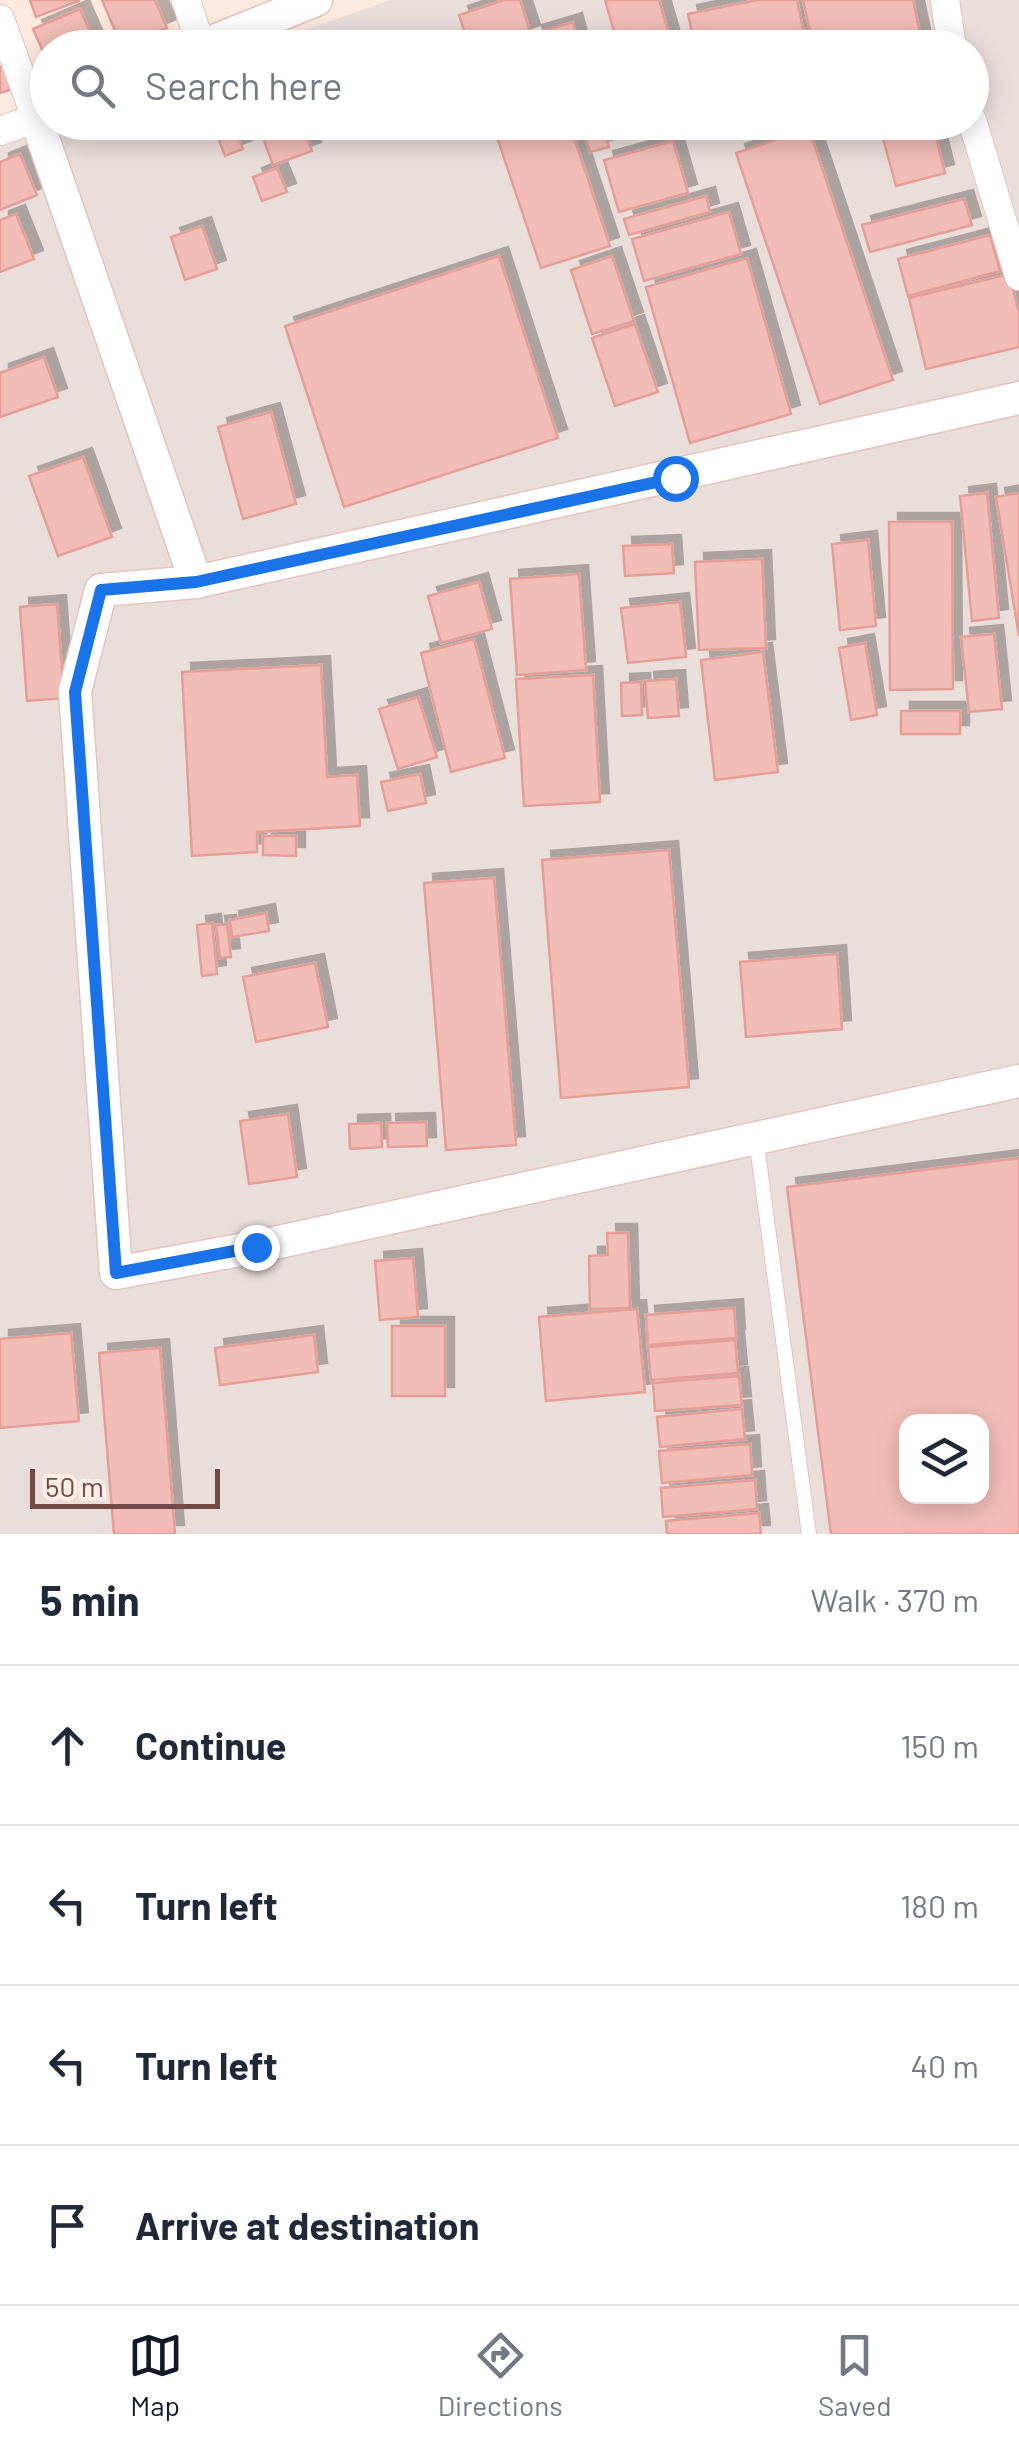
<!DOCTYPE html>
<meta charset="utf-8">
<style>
body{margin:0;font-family:Barlow,sans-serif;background:#f2f2f3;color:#1f2937}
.controls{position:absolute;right:30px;bottom:30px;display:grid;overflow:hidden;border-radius:20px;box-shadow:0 5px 25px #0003}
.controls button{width:90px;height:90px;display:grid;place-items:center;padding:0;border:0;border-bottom:2px solid #e0e1e3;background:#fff;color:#1f2937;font:50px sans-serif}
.scale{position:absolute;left:30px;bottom:25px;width:190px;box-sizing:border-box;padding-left:10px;border:5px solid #734a47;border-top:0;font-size:28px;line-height:35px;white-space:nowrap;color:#734a47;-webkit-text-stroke:8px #ffeee6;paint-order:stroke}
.stop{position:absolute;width:30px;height:30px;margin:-22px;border:8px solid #1a73e8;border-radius:50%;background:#fff}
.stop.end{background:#1a73e8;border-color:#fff;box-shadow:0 2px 10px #0008}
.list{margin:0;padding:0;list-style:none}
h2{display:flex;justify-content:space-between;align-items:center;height:130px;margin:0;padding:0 40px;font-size:42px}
h2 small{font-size:32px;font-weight:400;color:#747a83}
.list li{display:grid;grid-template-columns:65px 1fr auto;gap:30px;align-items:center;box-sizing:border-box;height:160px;padding:0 40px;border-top:2px solid #e0e1e3}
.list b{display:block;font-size:38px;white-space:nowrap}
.list em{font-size:32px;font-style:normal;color:#747a83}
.icon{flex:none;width:55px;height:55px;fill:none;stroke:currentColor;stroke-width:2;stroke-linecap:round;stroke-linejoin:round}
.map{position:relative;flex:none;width:1019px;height:1534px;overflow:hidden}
.search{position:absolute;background:#fff;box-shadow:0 5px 25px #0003;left:30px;right:30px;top:30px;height:110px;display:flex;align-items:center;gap:25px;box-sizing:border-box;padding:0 35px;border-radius:55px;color:#747a83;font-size:38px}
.sheet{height:770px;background:#fff}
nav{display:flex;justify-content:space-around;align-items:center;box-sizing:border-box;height:140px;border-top:2px solid #e0e1e3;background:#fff;font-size:28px;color:#747a83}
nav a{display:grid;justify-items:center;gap:5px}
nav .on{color:#111827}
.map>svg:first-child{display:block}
.industrial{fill:#eadedb;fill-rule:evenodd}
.building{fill:#f2bdb7;stroke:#e59e97;stroke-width:2.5;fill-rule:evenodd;filter:url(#shadow)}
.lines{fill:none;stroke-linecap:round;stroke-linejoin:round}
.service-casing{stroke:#e2c5be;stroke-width:16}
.minor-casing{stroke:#e2c5be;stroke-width:30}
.tertiary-casing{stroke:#e2c5be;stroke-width:35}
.service{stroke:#fff;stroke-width:14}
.minor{stroke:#fff;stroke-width:28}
.tertiary{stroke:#fff;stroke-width:32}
.route{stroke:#1a73e8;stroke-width:12}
</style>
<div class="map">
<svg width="1019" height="1534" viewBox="0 0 1019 1534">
<defs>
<filter id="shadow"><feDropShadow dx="9" dy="-9" stdDeviation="0" flood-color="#0004"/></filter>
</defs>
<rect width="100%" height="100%" fill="#fce9df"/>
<path class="industrial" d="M 390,0 L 1019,0 L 1019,1534 L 0,1534 L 0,141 L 51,122 L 972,122 L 972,48 L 258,47 ZM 906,1422 L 982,1422 L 982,1496 L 906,1496 Z"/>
<g class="building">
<polygon points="30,0 79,0 79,1 36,17"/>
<polygon points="102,0 155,0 167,28 122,47"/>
<polygon points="504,0 520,0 531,34 490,48 470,48 459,15"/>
<polygon points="605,0 659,0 673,48 619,48"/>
<polygon points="757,0 797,0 807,48 695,48 688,14"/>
<polygon points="803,0 913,0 923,48 814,48"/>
<polygon points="80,9 97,48 48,48 48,63 33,29"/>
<polygon points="573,22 580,48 537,48 533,34"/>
<polygon points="9,63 18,87 0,93 0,67"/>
<polygon points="224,122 242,122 245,129 237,132 243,149 225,156 215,130 226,126"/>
<polygon points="257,122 301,122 312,151 273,165"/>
<polygon points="531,122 569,122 610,246 541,268 496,134"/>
<polygon points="581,122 602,122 609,147 590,152"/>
<polygon points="863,122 905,122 865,131"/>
<polygon points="915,122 932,122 945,173 896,186 881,131"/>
<polygon points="809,129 893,380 820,404 736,153"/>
<polygon points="673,141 688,193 619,212 604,160"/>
<polygon points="20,154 37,195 0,210 0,162"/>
<polygon points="277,168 287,192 262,201 253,177"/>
<polygon points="706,196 710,212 629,235 624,219"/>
<polygon points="964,199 972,225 870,252 862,225"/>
<polygon points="729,212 741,254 644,281 632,239"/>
<polygon points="16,214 34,259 0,272 0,220"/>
<polygon points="202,226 217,269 185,280 171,237"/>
<polygon points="990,235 1000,271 908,296 898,259"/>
<polygon points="499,256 558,438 344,507 285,326"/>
<polygon points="612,256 634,321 592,334 571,270"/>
<polygon points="747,258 791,414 690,443 646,287"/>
<polygon points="1009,274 1019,313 1019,347 926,369 909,298"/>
<polygon points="635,324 658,392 615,406 592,338"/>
<polygon points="44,357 58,397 0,417 0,373"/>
<polygon points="271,412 296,504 243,519 218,427"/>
<polygon points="83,457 112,537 58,556 29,476"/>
<polygon points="987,493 999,618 972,621 960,496"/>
<polygon points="1019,493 1019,636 996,497"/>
<polygon points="889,522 952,522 953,689 890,690"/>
<polygon points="868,540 876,626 840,630 832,544"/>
<polygon points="672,544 674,573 625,576 623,546"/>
<polygon points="762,559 766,648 699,650 695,562"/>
<polygon points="579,574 586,670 517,675 510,579"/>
<polygon points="479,582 492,629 441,643 428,596"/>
<polygon points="680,602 686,657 628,663 621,608"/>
<polygon points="57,604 64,698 27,701 20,607"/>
<polygon points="994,634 1002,709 969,712 961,637"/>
<polygon points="474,639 505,758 451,772 421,653"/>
<polygon points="865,643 877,715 851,720 839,648"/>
<polygon points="763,652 778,772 715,780 701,660"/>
<polygon points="321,665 327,777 357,775 360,826 257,832 257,852 192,856 182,672"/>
<polygon points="593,675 600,802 524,806 516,679"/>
<polygon points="676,679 679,716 648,718 645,681"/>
<polygon points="641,682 642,715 622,716 621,683"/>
<polygon points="418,697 437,757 398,769 379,709"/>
<rect x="901" y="711" width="59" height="23"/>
<polygon points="420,774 426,803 388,811 381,782"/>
<polygon points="263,836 296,836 296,856 263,855"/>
<polygon points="669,850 689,1087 561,1098 542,860"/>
<polygon points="494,878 516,1145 446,1150 424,883"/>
<polygon points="266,913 269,931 232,937 230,920"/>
<polygon points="212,923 217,974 202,976 197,925"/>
<polygon points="227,924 231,957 220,958 216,925"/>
<polygon points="837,954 842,1029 746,1037 740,962"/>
<polygon points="315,963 328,1027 256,1042 243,977"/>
<polygon points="288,1114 297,1177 249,1184 240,1121"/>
<polygon points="426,1122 427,1146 388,1147 387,1123"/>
<polygon points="381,1123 382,1147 350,1149 349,1124"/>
<path d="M 1019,1158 L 1019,1534 L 831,1534 L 787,1187 ZM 906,1422 L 982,1422 L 982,1496 L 906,1496 Z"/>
<polygon points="607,1233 628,1233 630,1308 590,1309 589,1256 608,1255"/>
<polygon points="413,1258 418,1317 380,1320 375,1261"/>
<polygon points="734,1308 736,1338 648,1345 646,1315"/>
<polygon points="637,1309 645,1392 546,1401 539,1317"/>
<rect x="392" y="1326" width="53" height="70"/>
<polygon points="71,1333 79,1421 0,1428 0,1339"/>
<polygon points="314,1335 318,1372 220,1385 215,1348"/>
<polygon points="735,1340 738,1373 651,1380 648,1347"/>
<polygon points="160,1348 175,1534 114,1534 99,1353"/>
<polygon points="739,1376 742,1405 655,1411 653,1383"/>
<polygon points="742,1409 745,1439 660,1447 657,1417"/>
<polygon points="750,1444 752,1475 662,1483 659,1451"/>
<polygon points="755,1480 757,1509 663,1517 661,1488"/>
<polygon points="759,1513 761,1534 667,1534 666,1521"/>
</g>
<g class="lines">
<g class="service-casing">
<polyline id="service" points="756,1138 809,1534"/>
</g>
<g class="minor-casing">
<g id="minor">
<polyline points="186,0 201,46"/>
<polyline points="945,0 952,48"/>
<polyline points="0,19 36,118 0,131"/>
<polyline points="972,120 1019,276"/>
</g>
</g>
<g class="tertiary-casing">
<g id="tertiary">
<polyline points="197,48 316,0"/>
<polyline points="48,112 36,118 196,582"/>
<polyline points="1019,398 196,582 101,590 75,691 116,1273 256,1247 1019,1081"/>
</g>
</g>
<use href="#service" class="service"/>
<use href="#minor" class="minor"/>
<use href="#tertiary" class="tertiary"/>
</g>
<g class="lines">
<polyline class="route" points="256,1247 116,1273 75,692 101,590 196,582 675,478"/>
</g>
</svg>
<div class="controls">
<button><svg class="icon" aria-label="layers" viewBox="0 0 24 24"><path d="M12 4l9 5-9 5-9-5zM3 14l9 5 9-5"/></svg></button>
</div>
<div class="scale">50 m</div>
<div class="stop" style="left:675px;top:478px"></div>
<div class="stop end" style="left:256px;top:1247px"></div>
<div class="search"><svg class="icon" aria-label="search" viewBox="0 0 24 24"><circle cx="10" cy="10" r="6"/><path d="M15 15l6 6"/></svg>Search here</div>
</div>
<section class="sheet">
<h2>5 min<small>Walk · 370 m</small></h2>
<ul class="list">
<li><svg class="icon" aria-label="ahead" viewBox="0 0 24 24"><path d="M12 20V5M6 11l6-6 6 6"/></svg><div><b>Continue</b></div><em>150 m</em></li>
<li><svg class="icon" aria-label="left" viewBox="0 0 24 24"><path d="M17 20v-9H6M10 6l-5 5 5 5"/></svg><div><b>Turn left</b></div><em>180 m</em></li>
<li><svg class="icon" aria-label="left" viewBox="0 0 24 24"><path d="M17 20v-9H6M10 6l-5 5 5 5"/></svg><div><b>Turn left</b></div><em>40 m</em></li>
<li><svg class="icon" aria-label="arrive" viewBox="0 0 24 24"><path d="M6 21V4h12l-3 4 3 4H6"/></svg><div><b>Arrive at destination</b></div></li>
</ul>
</section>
<nav>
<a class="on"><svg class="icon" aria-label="map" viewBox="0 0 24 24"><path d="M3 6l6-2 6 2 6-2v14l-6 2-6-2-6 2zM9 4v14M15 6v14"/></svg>Map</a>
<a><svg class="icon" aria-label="directions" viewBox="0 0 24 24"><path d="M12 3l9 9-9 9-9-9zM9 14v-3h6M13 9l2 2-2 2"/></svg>Directions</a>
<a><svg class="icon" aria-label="saved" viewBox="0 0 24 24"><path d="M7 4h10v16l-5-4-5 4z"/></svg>Saved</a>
</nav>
